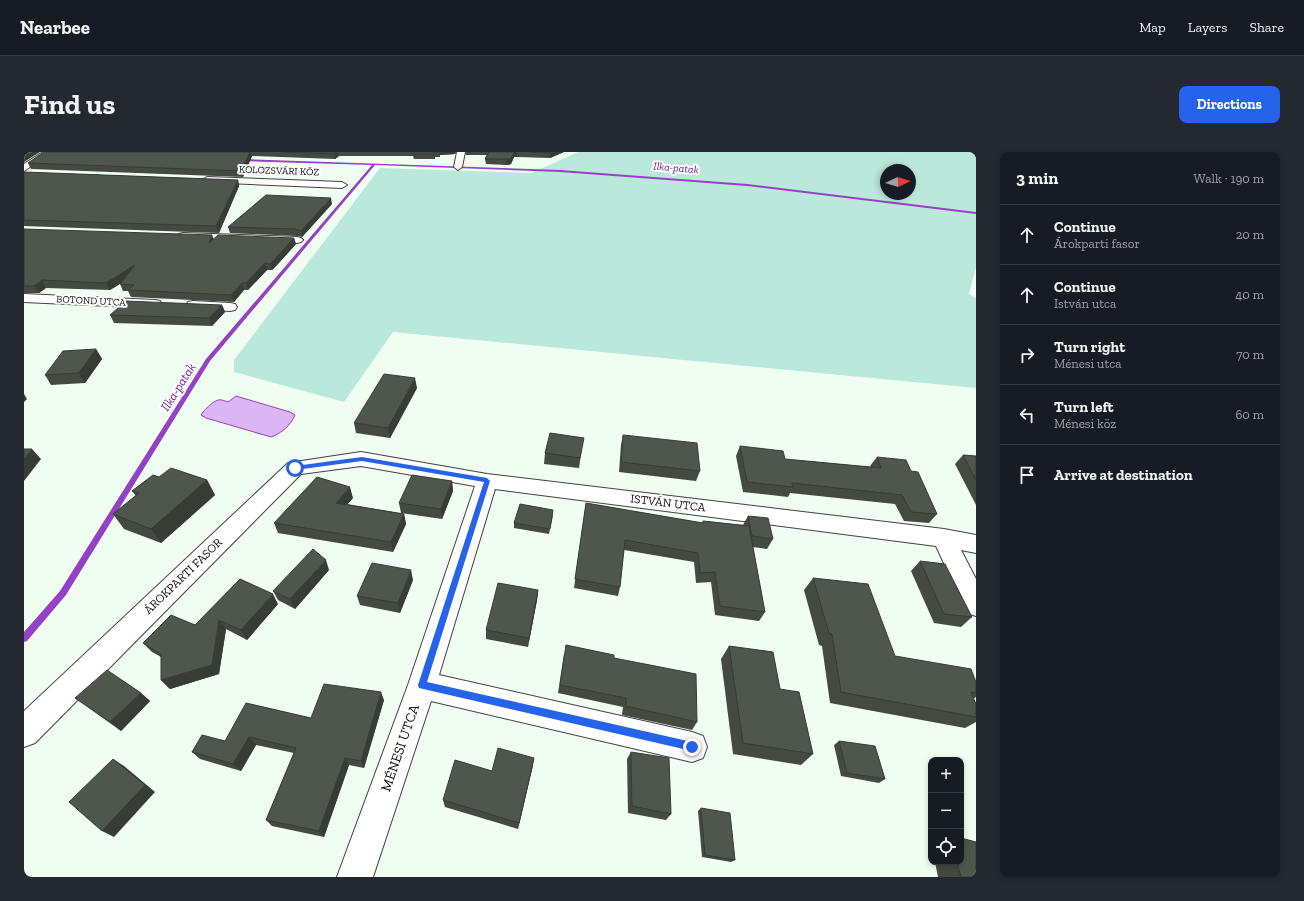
<!DOCTYPE html>
<meta charset="utf-8">
<style>
body{margin:0;font-family:"Zilla Slab",serif;background:#242831;color:#f1f3f6}
.controls{position:absolute;right:12px;bottom:12px;display:grid;overflow:hidden;border-radius:8px;box-shadow:0 2px 6px #0003}
.controls button{width:36px;height:36px;display:grid;place-items:center;padding:0;border:0;border-bottom:1px solid #363941;background:#171b24;color:#f1f3f6;font:20px sans-serif}
.compass{position:absolute;left:856px;top:12px;width:36px;height:36px;border-radius:50%;background:#171b24;box-shadow:0 2px 6px #0003;rotate:86deg}
.stop{position:absolute;width:12px;height:12px;margin:-9px;border:3px solid #2563eb;border-radius:50%;background:#fff}
.stop.end{background:#2563eb;border-color:#fff;box-shadow:0 1px 4px #0008}
.list{margin:0;padding:0;list-style:none}
h2{display:flex;justify-content:space-between;align-items:center;height:52px;margin:0;padding:0 16px;font-size:17px}
h2 small{font-size:13px;font-weight:400;color:#9ea1a6}
.list li{display:grid;grid-template-columns:26px 1fr auto;gap:12px;align-items:center;box-sizing:border-box;height:60px;padding:0 16px;border-top:1px solid #363941}
.list b{display:block;font-size:15px;white-space:nowrap}
.list p{margin:0;font-size:13px;white-space:nowrap;color:#9ea1a6}
.list em{font-size:13px;font-style:normal;color:#9ea1a6}
.icon{flex:none;width:22px;height:22px;fill:none;stroke:currentColor;stroke-width:2;stroke-linecap:round;stroke-linejoin:round}
.map{position:relative;flex:none;width:952px;height:725px;overflow:hidden;border-radius:8px}
header{display:flex;align-items:center;gap:24px;box-sizing:border-box;height:56px;padding:0 20px;background:#171b24;border-bottom:1px solid #363941}
header strong{font-size:19px}
nav{display:flex;gap:22px;margin-inline-start:auto;font-size:14px}
.intro{display:flex;align-items:center;justify-content:space-between;box-sizing:border-box;height:96px;padding:0 24px}
h1{margin:0;font-size:28px}
.button{padding:10px 18px;border-radius:8px;background:#2563eb;color:#fff;font-size:14px;font-weight:700}
main{display:flex;gap:24px;padding:0 24px}
aside{flex:1;background:#171b24;border-radius:8px;box-shadow:0 2px 6px #0003}
.map>svg:first-child{display:block}
.green{fill:#bae8db;fill-rule:evenodd}
.water{fill:#dcb6f4;stroke:#9640c8}
.lines{fill:none;stroke-linecap:round;stroke-linejoin:round}
.stream{fill:#9640c8;fill-rule:evenodd}
.minor-casing{stroke:#414141;stroke-width:2}
.minor{fill:#fff;fill-rule:evenodd}
.wall{fill:#444a40}
.shaded-wall{fill:#373c34}
.building{fill:#4f564b;stroke:#373c34}
.route{fill:#2563eb}
.labels{text-anchor:middle;dominant-baseline:central;stroke-width:4;stroke-linejoin:round;paint-order:stroke}
.far-street-label{font-size:10px;fill:#0e0e0e;stroke:#fff}
.far-water-label{font-size:11px;font-style:italic;fill:#711c9b;stroke:#fff}
.street-label{font-size:12px;fill:#0e0e0e;stroke:#fff}
.water-label{font-size:13px;font-style:italic;fill:#711c9b;stroke:#fff}
.near-street-label{font-size:14px;fill:#0e0e0e;stroke:#fff}
</style>
<header>
<strong>Nearbee</strong>
<nav><a>Map</a><a>Layers</a><a>Share</a></nav>
</header>
<div class="intro"><h1>Find us</h1><a class="button">Directions</a></div>
<main>
<div class="map">
<svg width="952" height="725" viewBox="0 0 952 725">
<rect width="100%" height="100%" fill="#effef0"/>
<path class="green" d="M 554,0 L 952,0 L 952,115 L 945,142 L 952,146 L 952,236 L 369,180 L 320,250 L 210,220 L 210,208 L 356,16 L 508,21 ZM 862,18 L 886,18 L 886,42 L 862,42 Z"/>
<path class="water" d="M 212,244 L 266,260 L 271,263 C 267,273 258,281 247,285 L 182,266 L 177,263 C 180,258 188,250 194,248 C 197,247 201,249 204,250 Z"/>
<g class="lines">
<polygon class="stream" points="218,7 536,18 723,32 952,60 952,62 723,34 536,20 351,13 186,209 42,443 3,489 0,490 0,480 36,439 182,207 348,13 217,9"/>
<g class="minor-casing">
<g id="minor">
<polygon points="19,0 29,0 0,19 0,12"/>
<polygon points="433,0 441,0 438,15 434,18 430,15"/>
<polygon points="183,25 318,30 323,33 318,36 180,30 178,28"/>
<polygon points="159,81 273,85 277,86 279,88 277,90 273,91 155,86 153,84 155,82"/>
<polygon points="0,142 131,148 136,149 138,152 136,155 131,156 0,150"/>
<polygon points="169,149 206,151 211,152 213,155 211,158 206,159 164,156 162,153 164,150"/>
<polygon points="337,300 463,322 920,377 952,383 952,401 937,398 952,427 952,464 943,461 912,394 471,337 415,523 668,580 679,584 683,595 679,606 668,610 407,549 349,725 313,725 384,533 451,334 337,314 277,322 11,591 0,595 0,559 264,311"/>
</g>
</g>
<use href="#minor" class="minor"/>
</g>
<g class="wall">
<polygon points="20,0 432,0 431,2 416,3 416,5 411,5 411,7 390,7 389,4 315,4 311,7 228,4 219,25 7,17 4,11"/>
<polygon points="441,0 540,0 526,6 493,5 490,5 487,12 483,13 462,12 461,7 463,3 442,3"/>
<polygon points="0,20 214,28 215,34 195,81 0,74"/>
<polygon points="308,52 278,85 273,84 206,81 204,75"/>
<polygon points="0,77 190,87 270,86 272,92 253,113 248,118 243,118 224,138 220,138 210,150 107,145 104,139 99,139 96,132 86,138 22,136 15,141 0,141"/>
<polygon points="198,153 201,160 188,174 90,171 86,163"/>
<polygon points="72,197 78,207 61,231 27,233 21,223"/>
<polygon points="393,236 366,286 332,281 330,271"/>
<polygon points="599,283 676,319 672,329 595,320 597,293"/>
<polygon points="716,294 761,307 847,315 846,314 853,305 887,319 913,362 905,371 880,369 871,352 766,341 764,345 719,340 712,304"/>
<polygon points="558,296 555,316 520,312 521,301"/>
<polygon points="939,303 952,304 952,353 931,312"/>
<polygon points="135,325 183,328 191,343 137,391 100,377 89,362 112,344 108,339"/>
<polygon points="428,329 429,339 418,367 377,361 375,351"/>
<polygon points="329,346 323,352 380,362 382,372 369,400 254,381 250,371"/>
<polygon points="562,351 678,371 679,369 719,373 724,364 749,387 743,397 729,395 741,460 735,469 691,463 687,430 672,431 670,410 600,398 596,435 594,444 550,436"/>
<polygon points="529,363 525,382 490,376 490,371"/>
<polygon points="896,409 948,465 937,475 910,471 887,419"/>
<polygon points="305,418 271,457 254,448 249,439"/>
<polygon points="789,426 871,504 952,530 952,545 949,547 952,552 952,570 941,576 806,551 798,494 795,493 780,438"/>
<polygon points="389,428 376,461 336,453 333,444"/>
<polygon points="514,438 513,448 504,495 462,487 462,478"/>
<polygon points="254,452 223,488 202,477 195,522 146,537 137,528 137,505 128,500 119,491 171,473"/>
<polygon points="705,494 756,537 789,602 777,613 709,602 697,507"/>
<polygon points="540,502 590,506 673,570 668,578 598,563 599,555 534,541"/>
<polygon points="117,541 126,549 97,579 51,546"/>
<polygon points="360,548 340,616 325,613 300,685 248,674 242,668 270,601 232,593 217,619 176,607 168,600 201,589 287,566"/>
<polygon points="815,589 861,627 855,631 817,624 810,593"/>
<polygon points="607,600 647,662 642,668 604,661 603,607"/>
<polygon points="509,613 494,677 421,655 419,648"/>
<polygon points="677,656 711,708 707,710 678,705 674,659"/>
<polygon points="911,710 937,710 952,725 914,725"/>
</g>
<g class="shaded-wall">
<polygon points="5,0 16,0 0,10 0,3"/>
<polygon points="226,0 227,0 228,4 219,25 217,19"/>
<polygon points="312,0 314,0 315,4 311,7 310,2"/>
<polygon points="415,0 432,0 431,2 416,3 416,5"/>
<polygon points="490,0 493,0 493,5 490,5 487,12 483,13 483,7"/>
<polygon points="529,0 540,0 526,6 526,1"/>
<polygon points="214,28 215,34 195,81 192,74"/>
<polygon points="307,46 308,52 278,85 277,79"/>
<polygon points="188,83 191,90 185,91"/>
<polygon points="270,86 272,92 253,113 248,118 246,112"/>
<polygon points="241,111 243,118 224,138 222,131"/>
<polygon points="111,113 114,120 86,138 82,131"/>
<polygon points="18,128 22,136 15,141 10,134"/>
<polygon points="218,131 220,138 210,150 207,143"/>
<polygon points="198,153 201,160 188,174 185,166"/>
<polygon points="72,197 78,207 61,231 55,221"/>
<polygon points="391,226 393,236 366,286 364,276"/>
<polygon points="0,242 3,247 0,250"/>
<polygon points="8,297 17,307 0,329 0,307"/>
<polygon points="183,328 191,343 137,391 127,377"/>
<polygon points="428,329 429,339 418,367 417,357"/>
<polygon points="326,335 329,346 316,361 312,351"/>
<polygon points="380,362 382,372 369,400 367,390"/>
<polygon points="302,408 305,418 271,457 266,447"/>
<polygon points="387,418 389,428 376,461 374,451"/>
<polygon points="514,438 513,448 504,495 505,486"/>
<polygon points="249,442 254,452 223,488 217,478"/>
<polygon points="195,468 202,477 195,522 146,537 137,528"/>
<polygon points="357,540 360,548 340,616 337,609"/>
<polygon points="117,541 126,549 97,579 86,570"/>
<polygon points="225,585 232,593 217,619 209,612"/>
<polygon points="321,606 325,613 300,685 295,679"/>
<polygon points="510,606 509,613 494,677 495,671"/>
<polygon points="89,607 100,614 131,640 90,685 78,679"/>
</g>
<g class="building">
<polygon points="0,0 5,0 0,3"/>
<polygon points="20,0 226,0 217,19 4,11"/>
<polygon points="259,0 312,0 310,2"/>
<polygon points="390,0 411,0 410,2 389,2"/>
<polygon points="465,0 490,0 487,7 461,7"/>
<polygon points="508,0 529,0 526,1"/>
<polygon points="0,20 214,28 192,74 0,68"/>
<polygon points="242,43 307,46 277,79 272,77 204,75"/>
<polygon points="0,77 188,83 185,91 194,83 270,86 251,107 246,112 241,111 222,131 218,131 207,143 104,138 110,133 96,132 111,113 82,131 18,128 10,134 0,134"/>
<polygon points="102,149 198,153 185,166 86,163"/>
<polygon points="72,197 55,221 21,223 39,199"/>
<polygon points="360,222 391,226 364,276 330,271"/>
<polygon points="526,281 560,286 556,306 521,301"/>
<polygon points="599,283 673,291 676,319 597,310"/>
<polygon points="716,294 759,299 761,307 857,316 853,305 882,308 887,319 894,320 913,362 887,360 878,343 768,331 769,335 723,330"/>
<polygon points="0,297 8,297 0,307"/>
<polygon points="939,303 952,304 952,328"/>
<polygon points="147,316 183,328 127,377 89,362 115,341 108,339 129,323 135,325"/>
<polygon points="388,323 428,329 417,357 375,351"/>
<polygon points="293,325 326,335 312,351 380,362 367,390 250,371"/>
<polygon points="562,351 679,371 679,369 725,374 741,460 696,454 691,420 676,421 674,401 601,388 596,435 551,427"/>
<polygon points="496,352 529,358 526,377 490,371"/>
<polygon points="724,364 744,366 749,387 728,384"/>
<polygon points="289,397 302,408 266,447 249,439"/>
<polygon points="896,409 921,412 948,465 920,462"/>
<polygon points="348,411 387,418 374,451 333,444"/>
<polygon points="789,426 844,432 871,504 947,517 952,530 952,541 947,540 952,552 952,565 817,540 808,482 805,481"/>
<polygon points="216,427 249,442 217,478 195,468 188,513 137,528 137,502 119,491 147,463 171,473"/>
<polygon points="474,431 514,438 505,486 462,478"/>
<polygon points="542,493 590,503 590,506 672,522 673,570 602,554 602,546 536,533"/>
<polygon points="705,494 749,500 756,537 775,540 789,602 719,591"/>
<polygon points="83,518 117,541 86,570 51,546"/>
<polygon points="300,532 357,540 337,609 321,606 295,679 242,668 272,596 225,585 209,612 168,600 178,583 201,589 222,551 287,566"/>
<polygon points="815,589 851,594 861,627 823,621"/>
<polygon points="474,596 510,606 495,671 419,648 431,608 468,619"/>
<polygon points="607,600 645,606 647,662 608,654"/>
<polygon points="89,607 121,633 78,679 45,650"/>
<polygon points="677,656 706,661 711,708 681,703"/>
<polygon points="937,686 952,690 952,725 937,725 933,710 937,710"/>
</g>
<polygon class="route" points="338,305 463,326 466,329 403,530 668,590 671,591 673,595 671,598 668,599 395,536 394,533 460,330 338,309 271,318 268,316 271,314"/>
<g class="labels">
<g class="far-street-label">
<text transform="translate(255 19) rotate(2)">KOLOZSVÁRI KÖZ</text>
<text transform="translate(67 149) rotate(3)">BOTOND UTCA</text>
</g>
<g class="far-water-label">
<text transform="translate(652 16) rotate(5)">Ilka-patak</text>
</g>
<g class="street-label">
<text transform="translate(644 351) rotate(7)">ISTVÁN UTCA</text>
<text transform="translate(159 424) rotate(-44)">ÁROKPARTI FASOR</text>
</g>
<g class="water-label">
<text transform="translate(154 235) rotate(-58)">Ilka-patak</text>
</g>
<g class="near-street-label">
<text transform="translate(376 596) rotate(-71)">MÉNESI UTCA</text>
</g>
</g>
</svg>
<div class="controls">
<button>+</button>
<button>−</button>
<button><svg class="icon" aria-label="locate" viewBox="0 0 24 24"><circle cx="12" cy="12" r="6"/><path d="M12 2v4M12 18v4M2 12h4M18 12h4"/></svg></button>
</div>
<svg class="compass" viewBox="-18 -18 36 36"><path d="M0-13l5 13h-10z" fill="#e53935"/><path d="M0 13l5-13h-10z" fill="#9ea1a6"/></svg>
<div class="stop" style="left:271px;top:316px"></div>
<div class="stop end" style="left:668px;top:595px"></div>
</div>
<aside>
<h2>3 min<small>Walk · 190 m</small></h2>
<ul class="list">
<li><svg class="icon" aria-label="ahead" viewBox="0 0 24 24"><path d="M12 20V5M6 11l6-6 6 6"/></svg><div><b>Continue</b><p>Árokparti fasor</p></div><em>20 m</em></li>
<li><svg class="icon" aria-label="ahead" viewBox="0 0 24 24"><path d="M12 20V5M6 11l6-6 6 6"/></svg><div><b>Continue</b><p>István utca</p></div><em>40 m</em></li>
<li><svg class="icon" aria-label="right" viewBox="0 0 24 24"><path d="M7 20v-9h11M14 6l5 5-5 5"/></svg><div><b>Turn right</b><p>Ménesi utca</p></div><em>70 m</em></li>
<li><svg class="icon" aria-label="left" viewBox="0 0 24 24"><path d="M17 20v-9H6M10 6l-5 5 5 5"/></svg><div><b>Turn left</b><p>Ménesi köz</p></div><em>60 m</em></li>
<li><svg class="icon" aria-label="arrive" viewBox="0 0 24 24"><path d="M6 21V4h12l-3 4 3 4H6"/></svg><div><b>Arrive at destination</b></div></li>
</ul>
</aside>
</main>
